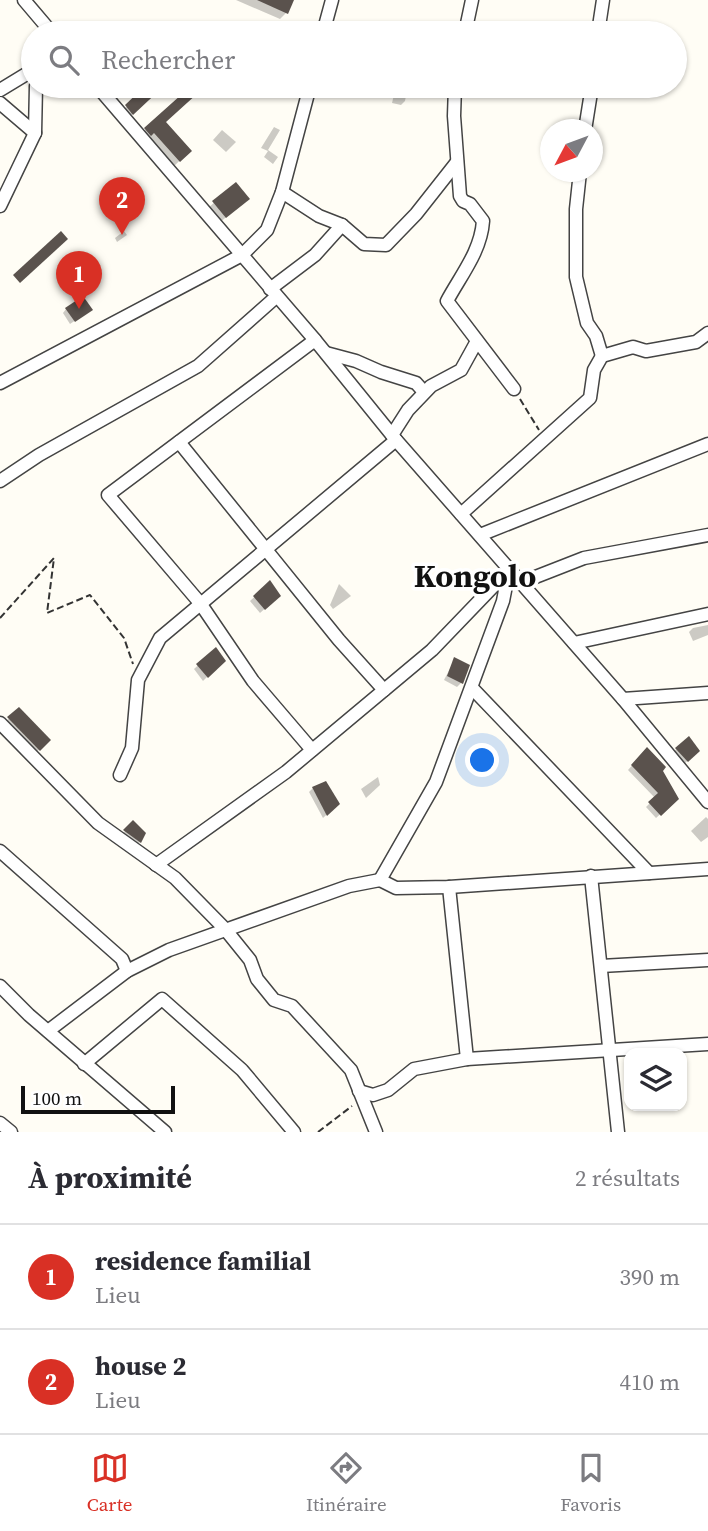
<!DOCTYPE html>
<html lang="fr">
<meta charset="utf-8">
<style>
body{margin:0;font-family:"Source Serif 4",serif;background:#f2f2f3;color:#2b2b33}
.controls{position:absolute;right:21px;bottom:21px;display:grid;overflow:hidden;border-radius:14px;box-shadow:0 2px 5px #0004}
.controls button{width:63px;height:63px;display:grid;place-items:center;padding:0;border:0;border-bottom:2px solid #e1e1e2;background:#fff;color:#2b2b33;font:35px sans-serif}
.compass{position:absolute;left:540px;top:119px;width:63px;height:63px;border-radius:50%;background:#fff;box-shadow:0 2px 5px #0004;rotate:229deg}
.scale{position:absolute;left:21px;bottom:18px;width:154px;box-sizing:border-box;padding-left:7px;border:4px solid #111;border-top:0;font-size:19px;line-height:24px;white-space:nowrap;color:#111;-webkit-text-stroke:5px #fff;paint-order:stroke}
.you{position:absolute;left:483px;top:761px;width:24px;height:24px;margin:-18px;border:5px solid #fff;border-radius:50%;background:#1a73e8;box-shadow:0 0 0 10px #1a73e833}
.badge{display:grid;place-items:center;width:46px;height:46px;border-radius:50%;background:#d93025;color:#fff;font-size:23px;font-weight:700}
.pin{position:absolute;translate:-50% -58px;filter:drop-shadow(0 2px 4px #0008)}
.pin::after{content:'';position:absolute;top:37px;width:24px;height:21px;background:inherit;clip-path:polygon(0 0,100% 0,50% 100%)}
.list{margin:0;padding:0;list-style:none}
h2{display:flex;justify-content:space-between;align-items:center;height:91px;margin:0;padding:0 28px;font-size:30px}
h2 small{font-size:23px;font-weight:400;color:#7c7c81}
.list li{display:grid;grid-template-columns:46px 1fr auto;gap:21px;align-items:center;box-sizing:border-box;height:105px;padding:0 28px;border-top:2px solid #e1e1e2}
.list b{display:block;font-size:26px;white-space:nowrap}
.list p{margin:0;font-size:23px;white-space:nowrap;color:#7c7c81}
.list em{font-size:23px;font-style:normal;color:#7c7c81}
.icon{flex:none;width:38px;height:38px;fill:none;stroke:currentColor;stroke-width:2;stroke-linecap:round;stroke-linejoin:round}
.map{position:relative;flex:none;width:708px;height:1132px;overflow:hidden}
.search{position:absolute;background:#fff;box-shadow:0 2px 5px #0004;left:21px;right:21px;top:21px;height:77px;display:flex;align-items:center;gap:18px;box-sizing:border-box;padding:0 24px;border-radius:38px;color:#7c7c81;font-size:26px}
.sheet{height:301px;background:#fff}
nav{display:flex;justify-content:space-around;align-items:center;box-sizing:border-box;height:98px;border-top:2px solid #e1e1e2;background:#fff;font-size:19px;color:#7c7c81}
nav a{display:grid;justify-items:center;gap:4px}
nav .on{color:#d93025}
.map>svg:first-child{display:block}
.shadow{fill:#0003}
.building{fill:#5a524d}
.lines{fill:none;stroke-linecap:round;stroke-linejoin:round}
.street-casing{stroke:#444;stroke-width:15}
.path{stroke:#333;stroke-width:2;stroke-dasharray:7 3.5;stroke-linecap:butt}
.street{stroke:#fff;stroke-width:12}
.labels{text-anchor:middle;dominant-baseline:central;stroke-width:7;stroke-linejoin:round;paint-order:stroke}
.town-label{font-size:32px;font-weight:bold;fill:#111;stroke:#fff}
</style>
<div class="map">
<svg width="708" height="1132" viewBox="0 0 708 1132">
<rect width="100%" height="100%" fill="#fffdf5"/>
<g class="shadow">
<polygon points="236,0 292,0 286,13 280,19"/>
<polygon points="219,26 224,33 214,33 212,31"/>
<polygon points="148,86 162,86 126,120 120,113"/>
<polygon points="396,86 408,86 405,101 401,105 392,103"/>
<polygon points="191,88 164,122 190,151 173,167 139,136"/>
<polygon points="274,127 280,130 268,150 278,157 273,164 264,157 268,151 261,148"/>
<polygon points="222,130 236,142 226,152 213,140"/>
<polygon points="235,184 241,205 219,223 207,209"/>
<polygon points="124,231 127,235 117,242 115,238"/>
<polygon points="66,309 86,313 70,324 63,313"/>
<polygon points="270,583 279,596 260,613 250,601"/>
<polygon points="339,584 351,596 333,609 330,605"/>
<polygon points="708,625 708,635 693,641 689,632 693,628"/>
<polygon points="215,650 223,661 203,681 194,669"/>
<polygon points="455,659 468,666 461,683 457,687 444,680"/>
<polygon points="19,709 48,740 35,754 4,723"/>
<polygon points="688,739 698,751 683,765 672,753"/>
<polygon points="647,749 677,799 656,818 646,807 655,798 628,770"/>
<polygon points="378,777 380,785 366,798 361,789"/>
<polygon points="313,788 338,804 323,818 309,792"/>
<polygon points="706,817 708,819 708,837 701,842 691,831"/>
<polygon points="133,823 140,842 136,846 121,835"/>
</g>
<g class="building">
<polygon points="257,0 294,0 288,14"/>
<polygon points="145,86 164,86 133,115 125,105"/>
<polygon points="191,86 198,93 166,122 192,151 180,162 154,133 151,136 144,128"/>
<polygon points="236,182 250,199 226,218 212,201"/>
<polygon points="61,231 68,239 20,283 13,275"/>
<polygon points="83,296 93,310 75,322 65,308"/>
<polygon points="270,580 281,596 265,610 253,596"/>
<polygon points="216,647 226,661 208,678 196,664"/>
<polygon points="454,657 470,665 463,684 447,676"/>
<polygon points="19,707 51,740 40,751 7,717"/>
<polygon points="689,736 700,751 688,762 675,748"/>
<polygon points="647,747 666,767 663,771 679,799 661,816 648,802 658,793 631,765"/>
<polygon points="326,781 340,804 327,816 312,787"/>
<polygon points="133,820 146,833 141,843 123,830"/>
</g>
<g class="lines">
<g class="street-casing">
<g id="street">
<polyline points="24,0 52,33"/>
<polyline points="323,33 332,0"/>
<polyline points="465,33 472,0"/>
<polyline points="598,33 603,0"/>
<polyline points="97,86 315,340 396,440 623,699 708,802"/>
<path d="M 455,86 L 454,116 L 460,196 L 463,201 L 470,204 L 483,221 C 481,251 461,275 447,301 L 514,389"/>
<polyline points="0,90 33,70"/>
<polyline points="0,103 35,133"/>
<polyline points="585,130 592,86"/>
<polyline points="580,172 576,209 576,277 587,323 596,336 602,356"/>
<polyline points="282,192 319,216 342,225"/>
<polyline points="0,206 35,133 36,86"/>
<polyline points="270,289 315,255 342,225 364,244 386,245 416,214 457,162"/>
<polyline points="326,353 356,361 381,372 416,383 424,392"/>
<polyline points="0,383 242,255 267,230 282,192 310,86"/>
<polyline points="392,435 408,410 431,386 461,370 477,341"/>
<polyline points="179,442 339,640 384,690"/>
<polyline points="0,481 39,455 198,366 276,297"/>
<polyline points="461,514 590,398 594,370 602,356 633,347 646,351 696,342 708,333"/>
<polyline points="480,535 708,444"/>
<polyline points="520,583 584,558 708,535"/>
<polyline points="574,643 708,614"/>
<polyline points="472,688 649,873"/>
<polyline points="623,699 708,693"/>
<polyline points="0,723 98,823 175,878 225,929 250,960 257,979 274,1000 292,1006 351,1070 376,1132"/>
<polyline points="312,750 253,681 200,603 108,495 315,340"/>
<polyline points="120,775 132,748 138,680 160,638 396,440"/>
<polyline points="0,851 122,959 127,971"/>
<polyline points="156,865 286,772 432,650 509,570"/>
<polyline points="591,876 618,1132"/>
<polyline points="380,880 436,782 503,601 509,570"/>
<polyline points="449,887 467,1059"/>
<polyline points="601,966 708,960"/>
<polyline points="0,986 29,1015 165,1132"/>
<polyline points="48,1031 127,971 169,950 349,886 380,880 396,888 449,887 708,869"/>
<polyline points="84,1064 162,999 242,1070 294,1132"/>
<polyline points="359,1091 373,1095 388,1090 414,1069 467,1059 708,1044"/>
<polyline points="0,1123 11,1132"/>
</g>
</g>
<g class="path">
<polyline points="520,399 539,430"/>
<polyline points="0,618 54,558 47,613 90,595 124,638 133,664"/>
<polyline points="318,1132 352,1106"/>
</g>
<use href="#street" class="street"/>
</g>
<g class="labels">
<g class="town-label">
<text x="475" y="576">Kongolo</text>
</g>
</g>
</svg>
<div class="controls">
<button><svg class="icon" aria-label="layers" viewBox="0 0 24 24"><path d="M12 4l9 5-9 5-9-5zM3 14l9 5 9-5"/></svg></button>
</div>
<svg class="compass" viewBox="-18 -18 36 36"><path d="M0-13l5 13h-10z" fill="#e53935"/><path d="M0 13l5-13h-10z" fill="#7c7c81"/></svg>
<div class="scale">100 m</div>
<div class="you"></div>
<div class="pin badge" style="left:79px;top:309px">1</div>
<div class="pin badge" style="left:122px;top:235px">2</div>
<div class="search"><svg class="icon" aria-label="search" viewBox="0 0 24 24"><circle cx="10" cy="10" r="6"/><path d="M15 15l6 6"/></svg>Rechercher</div>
</div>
<section class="sheet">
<h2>À proximité<small>2 résultats</small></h2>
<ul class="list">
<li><span class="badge">1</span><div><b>residence familial</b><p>Lieu</p></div><em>390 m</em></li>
<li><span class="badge">2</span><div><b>house 2</b><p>Lieu</p></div><em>410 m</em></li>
</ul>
</section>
<nav>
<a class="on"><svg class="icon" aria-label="map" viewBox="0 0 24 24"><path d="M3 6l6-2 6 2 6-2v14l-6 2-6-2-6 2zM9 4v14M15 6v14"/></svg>Carte</a>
<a><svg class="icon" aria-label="directions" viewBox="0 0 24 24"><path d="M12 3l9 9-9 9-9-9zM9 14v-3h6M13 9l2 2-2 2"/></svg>Itinéraire</a>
<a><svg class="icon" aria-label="saved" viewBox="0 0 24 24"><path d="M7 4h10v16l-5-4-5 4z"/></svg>Favoris</a>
</nav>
